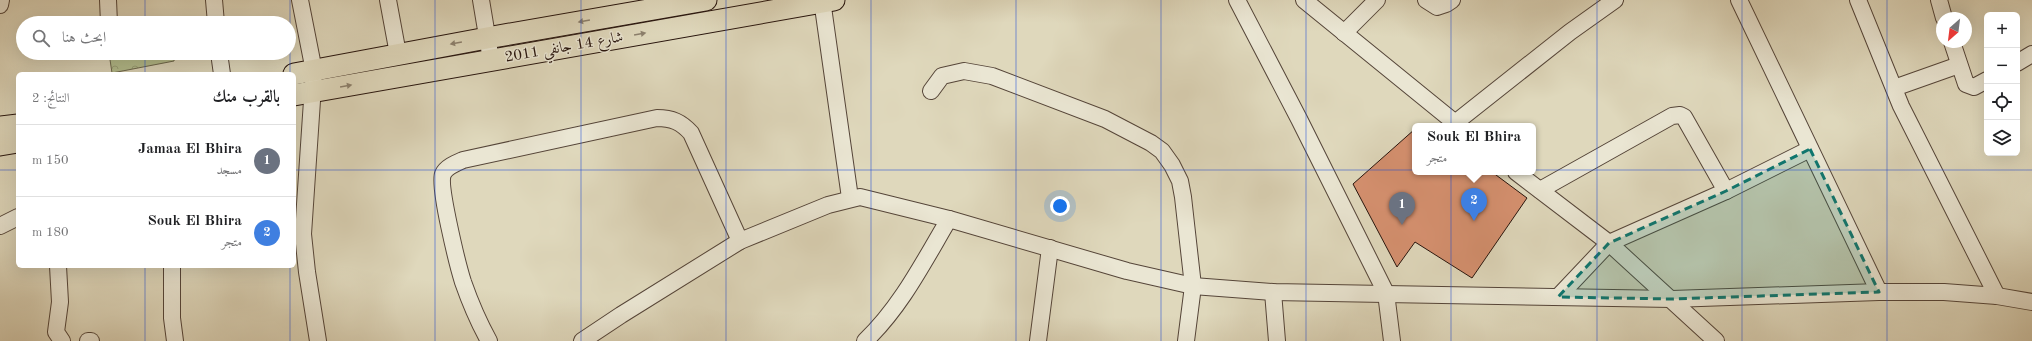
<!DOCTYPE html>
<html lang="ar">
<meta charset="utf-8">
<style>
body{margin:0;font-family:"Old Standard TT",Amiri,serif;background:#f2f2f2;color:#202124;direction:rtl}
.controls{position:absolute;right:12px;top:12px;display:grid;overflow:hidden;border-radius:6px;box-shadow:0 4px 16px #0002}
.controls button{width:36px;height:36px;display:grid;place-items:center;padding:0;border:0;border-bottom:1px solid #e0e0e0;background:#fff;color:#202124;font:20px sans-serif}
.compass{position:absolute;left:1936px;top:12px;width:36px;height:36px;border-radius:50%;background:#fff;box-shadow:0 4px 16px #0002;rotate:208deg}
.you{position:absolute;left:1060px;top:206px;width:14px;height:14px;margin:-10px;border:3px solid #fff;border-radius:50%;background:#1a73e8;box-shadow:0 0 0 6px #1a73e833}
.badge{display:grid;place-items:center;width:26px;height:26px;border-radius:50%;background:#8f2418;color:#fff;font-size:13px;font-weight:700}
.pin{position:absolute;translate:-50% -33px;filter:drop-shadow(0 1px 2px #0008)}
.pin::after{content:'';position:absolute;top:21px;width:14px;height:12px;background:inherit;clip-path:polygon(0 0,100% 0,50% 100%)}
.popup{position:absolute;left:1412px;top:123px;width:124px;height:52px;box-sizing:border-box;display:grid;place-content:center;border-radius:6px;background:#fff;filter:drop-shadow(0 1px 3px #0005);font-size:13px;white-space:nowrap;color:#757577}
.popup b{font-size:15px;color:#202124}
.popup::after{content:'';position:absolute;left:50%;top:100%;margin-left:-8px;border:8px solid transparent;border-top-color:#fff}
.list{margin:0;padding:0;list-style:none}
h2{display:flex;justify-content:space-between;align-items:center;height:52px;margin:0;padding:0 16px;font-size:17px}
h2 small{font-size:13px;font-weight:400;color:#757577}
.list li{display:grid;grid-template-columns:26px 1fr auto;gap:12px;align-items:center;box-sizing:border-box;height:72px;padding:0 16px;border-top:1px solid #e0e0e0}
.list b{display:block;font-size:15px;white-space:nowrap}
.list p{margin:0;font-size:13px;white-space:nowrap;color:#757577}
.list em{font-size:13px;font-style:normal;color:#757577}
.icon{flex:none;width:22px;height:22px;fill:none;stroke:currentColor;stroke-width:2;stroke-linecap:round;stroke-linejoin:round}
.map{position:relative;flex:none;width:2032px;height:341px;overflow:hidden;direction:ltr}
.search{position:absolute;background:#fff;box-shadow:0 4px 16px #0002;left:16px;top:16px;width:280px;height:44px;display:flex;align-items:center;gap:10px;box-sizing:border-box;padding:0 14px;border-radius:22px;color:#757577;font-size:15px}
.panel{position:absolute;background:#fff;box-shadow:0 4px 16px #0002;left:16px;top:72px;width:280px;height:196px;border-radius:6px;direction:rtl}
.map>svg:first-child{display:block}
.forest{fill:url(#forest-crowns);stroke:#6e694e}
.building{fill:#d5906f;stroke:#27140d}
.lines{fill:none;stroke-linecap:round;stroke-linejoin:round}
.minor-casing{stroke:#554539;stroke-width:18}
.major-casing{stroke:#27140d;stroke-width:23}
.minor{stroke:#eae6d3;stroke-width:16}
.major{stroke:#dfd8bc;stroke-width:21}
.oneway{fill:#8c806d}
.marked{fill:#0f766e;fill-opacity:0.2;stroke:#0f766e;stroke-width:3;stroke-dasharray:8 5;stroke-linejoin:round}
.grid{fill:none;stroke:#1d4ed8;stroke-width:1;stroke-opacity:0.55}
.labels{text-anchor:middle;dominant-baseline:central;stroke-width:3;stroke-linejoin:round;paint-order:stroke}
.street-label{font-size:15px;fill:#27140d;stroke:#eae6d3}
</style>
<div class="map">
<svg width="2032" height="341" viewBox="0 0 2032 341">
<defs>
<pattern id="forest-crowns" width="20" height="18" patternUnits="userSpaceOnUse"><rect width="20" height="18" fill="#b5be8e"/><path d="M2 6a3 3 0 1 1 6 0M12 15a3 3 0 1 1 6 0" fill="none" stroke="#9ca279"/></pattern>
</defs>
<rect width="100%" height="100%" fill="#dfd8bc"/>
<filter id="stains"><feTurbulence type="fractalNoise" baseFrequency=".005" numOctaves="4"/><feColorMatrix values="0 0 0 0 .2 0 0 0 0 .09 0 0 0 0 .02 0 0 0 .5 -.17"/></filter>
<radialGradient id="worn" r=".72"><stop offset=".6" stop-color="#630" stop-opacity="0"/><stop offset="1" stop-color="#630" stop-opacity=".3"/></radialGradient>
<polygon class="forest" points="109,53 175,53 174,61 112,73"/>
<polygon class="building" points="1415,129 1415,172 1492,172 1527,198 1472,278 1415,242 1397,267 1353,184"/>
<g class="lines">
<g class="minor-casing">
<g id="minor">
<polyline points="108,0 109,23"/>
<polyline points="214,0 216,23"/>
<polyline points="300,0 314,71 303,234 307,272 318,341"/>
<polyline points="388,0 398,54"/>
<polyline points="481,0 491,60"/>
<polyline points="822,0 850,198"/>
<polyline points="1237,0 1299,119 1386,293 1392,341"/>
<polyline points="1304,0 1459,126"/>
<polyline points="1426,0 1437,7 1446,4 1452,0"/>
<polyline points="1739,0 1879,292"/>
<polyline points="1858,0 1901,106 1997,296"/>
<polyline points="1939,0 1944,18"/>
<polyline points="0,5 1,0"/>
<polyline points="1344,33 1377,0"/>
<polyline points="1952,42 1966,84 1974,87 1987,80"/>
<polyline points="219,53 222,74"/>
<polyline points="2017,63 2032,54"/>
<polyline points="1894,88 1959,65"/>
<polyline points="931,91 942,76 964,71 992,76 1105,119 1151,143 1162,151 1172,165 1180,181 1183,197 1193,286 1186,341"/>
<polyline points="1455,123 1570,32 1615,0"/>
<polyline points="1516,172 1609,243 1716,341"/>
<polyline points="1540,190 1672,116 1680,115 1684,117 1726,191"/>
<polyline points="0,226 18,217"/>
<polyline points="58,266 60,302 56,332 62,341"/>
<polyline points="172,266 172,318 175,341"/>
<polyline points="1273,292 1277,341"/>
<polyline points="1558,297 1609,243 1726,191 1810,149"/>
<polyline points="88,341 91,341"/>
<path d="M 489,341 C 479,323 470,302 463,282 C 458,266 438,186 443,174 C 446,167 456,163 463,160 L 657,118 C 672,118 681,122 691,133 L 740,241"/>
<polyline points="582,341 621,315 740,241 828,205 860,197 949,219 1127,271 1193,286 1273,292 1672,299 1879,292 1944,292 1997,296 2032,302"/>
<path d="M 865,341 C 901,307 924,261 949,219"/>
<polyline points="1038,341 1050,248"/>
</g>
</g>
<g class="major-casing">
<g id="major">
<polyline points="294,74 487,38 706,0"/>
<polyline points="294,95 834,0"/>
<polyline points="0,127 18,125"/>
<polyline points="0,145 18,142"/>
</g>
</g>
<use href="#minor" class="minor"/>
<use href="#major" class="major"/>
</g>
<defs><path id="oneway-solid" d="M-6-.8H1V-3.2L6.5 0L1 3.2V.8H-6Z"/></defs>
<g class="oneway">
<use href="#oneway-solid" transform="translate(584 21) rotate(170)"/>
<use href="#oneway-solid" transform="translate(640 34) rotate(-10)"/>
<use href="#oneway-solid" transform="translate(456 43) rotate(170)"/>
<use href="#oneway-solid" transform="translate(346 86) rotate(-10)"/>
</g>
<path class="marked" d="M 1810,149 L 1879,292 L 1672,299 L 1558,297 L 1609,243 L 1726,191 Z"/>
<path class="grid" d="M 145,0 L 145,23M 290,0 L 290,74M 435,0 L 435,341M 581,0 L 581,341M 726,0 L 726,341M 871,0 L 871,341M 1016,0 L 1016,341M 1161,0 L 1161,341M 1306,0 L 1306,341M 1451,0 L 1451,341M 1597,0 L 1597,341M 1742,0 L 1742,341M 1887,0 L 1887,341M 145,53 L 145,74M 0,170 L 18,170M 294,170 L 2032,170M 145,266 L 145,341M 290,266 L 290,341"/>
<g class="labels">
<g class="street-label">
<text transform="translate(564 48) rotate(-10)">شارع 14 جانفي 2011</text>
</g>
</g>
<rect width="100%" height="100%" filter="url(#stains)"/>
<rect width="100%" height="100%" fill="url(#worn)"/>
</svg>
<div class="controls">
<button>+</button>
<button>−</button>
<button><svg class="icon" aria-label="locate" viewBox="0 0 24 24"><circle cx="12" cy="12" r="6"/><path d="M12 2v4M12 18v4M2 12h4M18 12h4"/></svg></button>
<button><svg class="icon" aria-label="layers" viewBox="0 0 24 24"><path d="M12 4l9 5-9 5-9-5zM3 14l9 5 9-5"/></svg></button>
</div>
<svg class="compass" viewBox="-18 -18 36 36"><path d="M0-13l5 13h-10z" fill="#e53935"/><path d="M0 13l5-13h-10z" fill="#757577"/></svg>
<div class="you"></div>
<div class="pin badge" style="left:1402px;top:225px;background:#6b7280">1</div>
<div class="pin badge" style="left:1474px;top:221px;background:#3f7fe0">2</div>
<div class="popup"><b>Souk El Bhira</b>متجر</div>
<div class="search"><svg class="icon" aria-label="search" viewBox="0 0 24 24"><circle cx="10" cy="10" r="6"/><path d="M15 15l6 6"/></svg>ابحث هنا</div>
<section class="panel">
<h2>بالقرب منك<small>النتائج: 2</small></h2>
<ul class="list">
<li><span class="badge" style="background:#6b7280">1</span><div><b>Jamaa El Bhira</b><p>مسجد</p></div><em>150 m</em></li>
<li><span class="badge" style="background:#3f7fe0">2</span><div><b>Souk El Bhira</b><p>متجر</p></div><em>180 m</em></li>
</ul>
</section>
</div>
